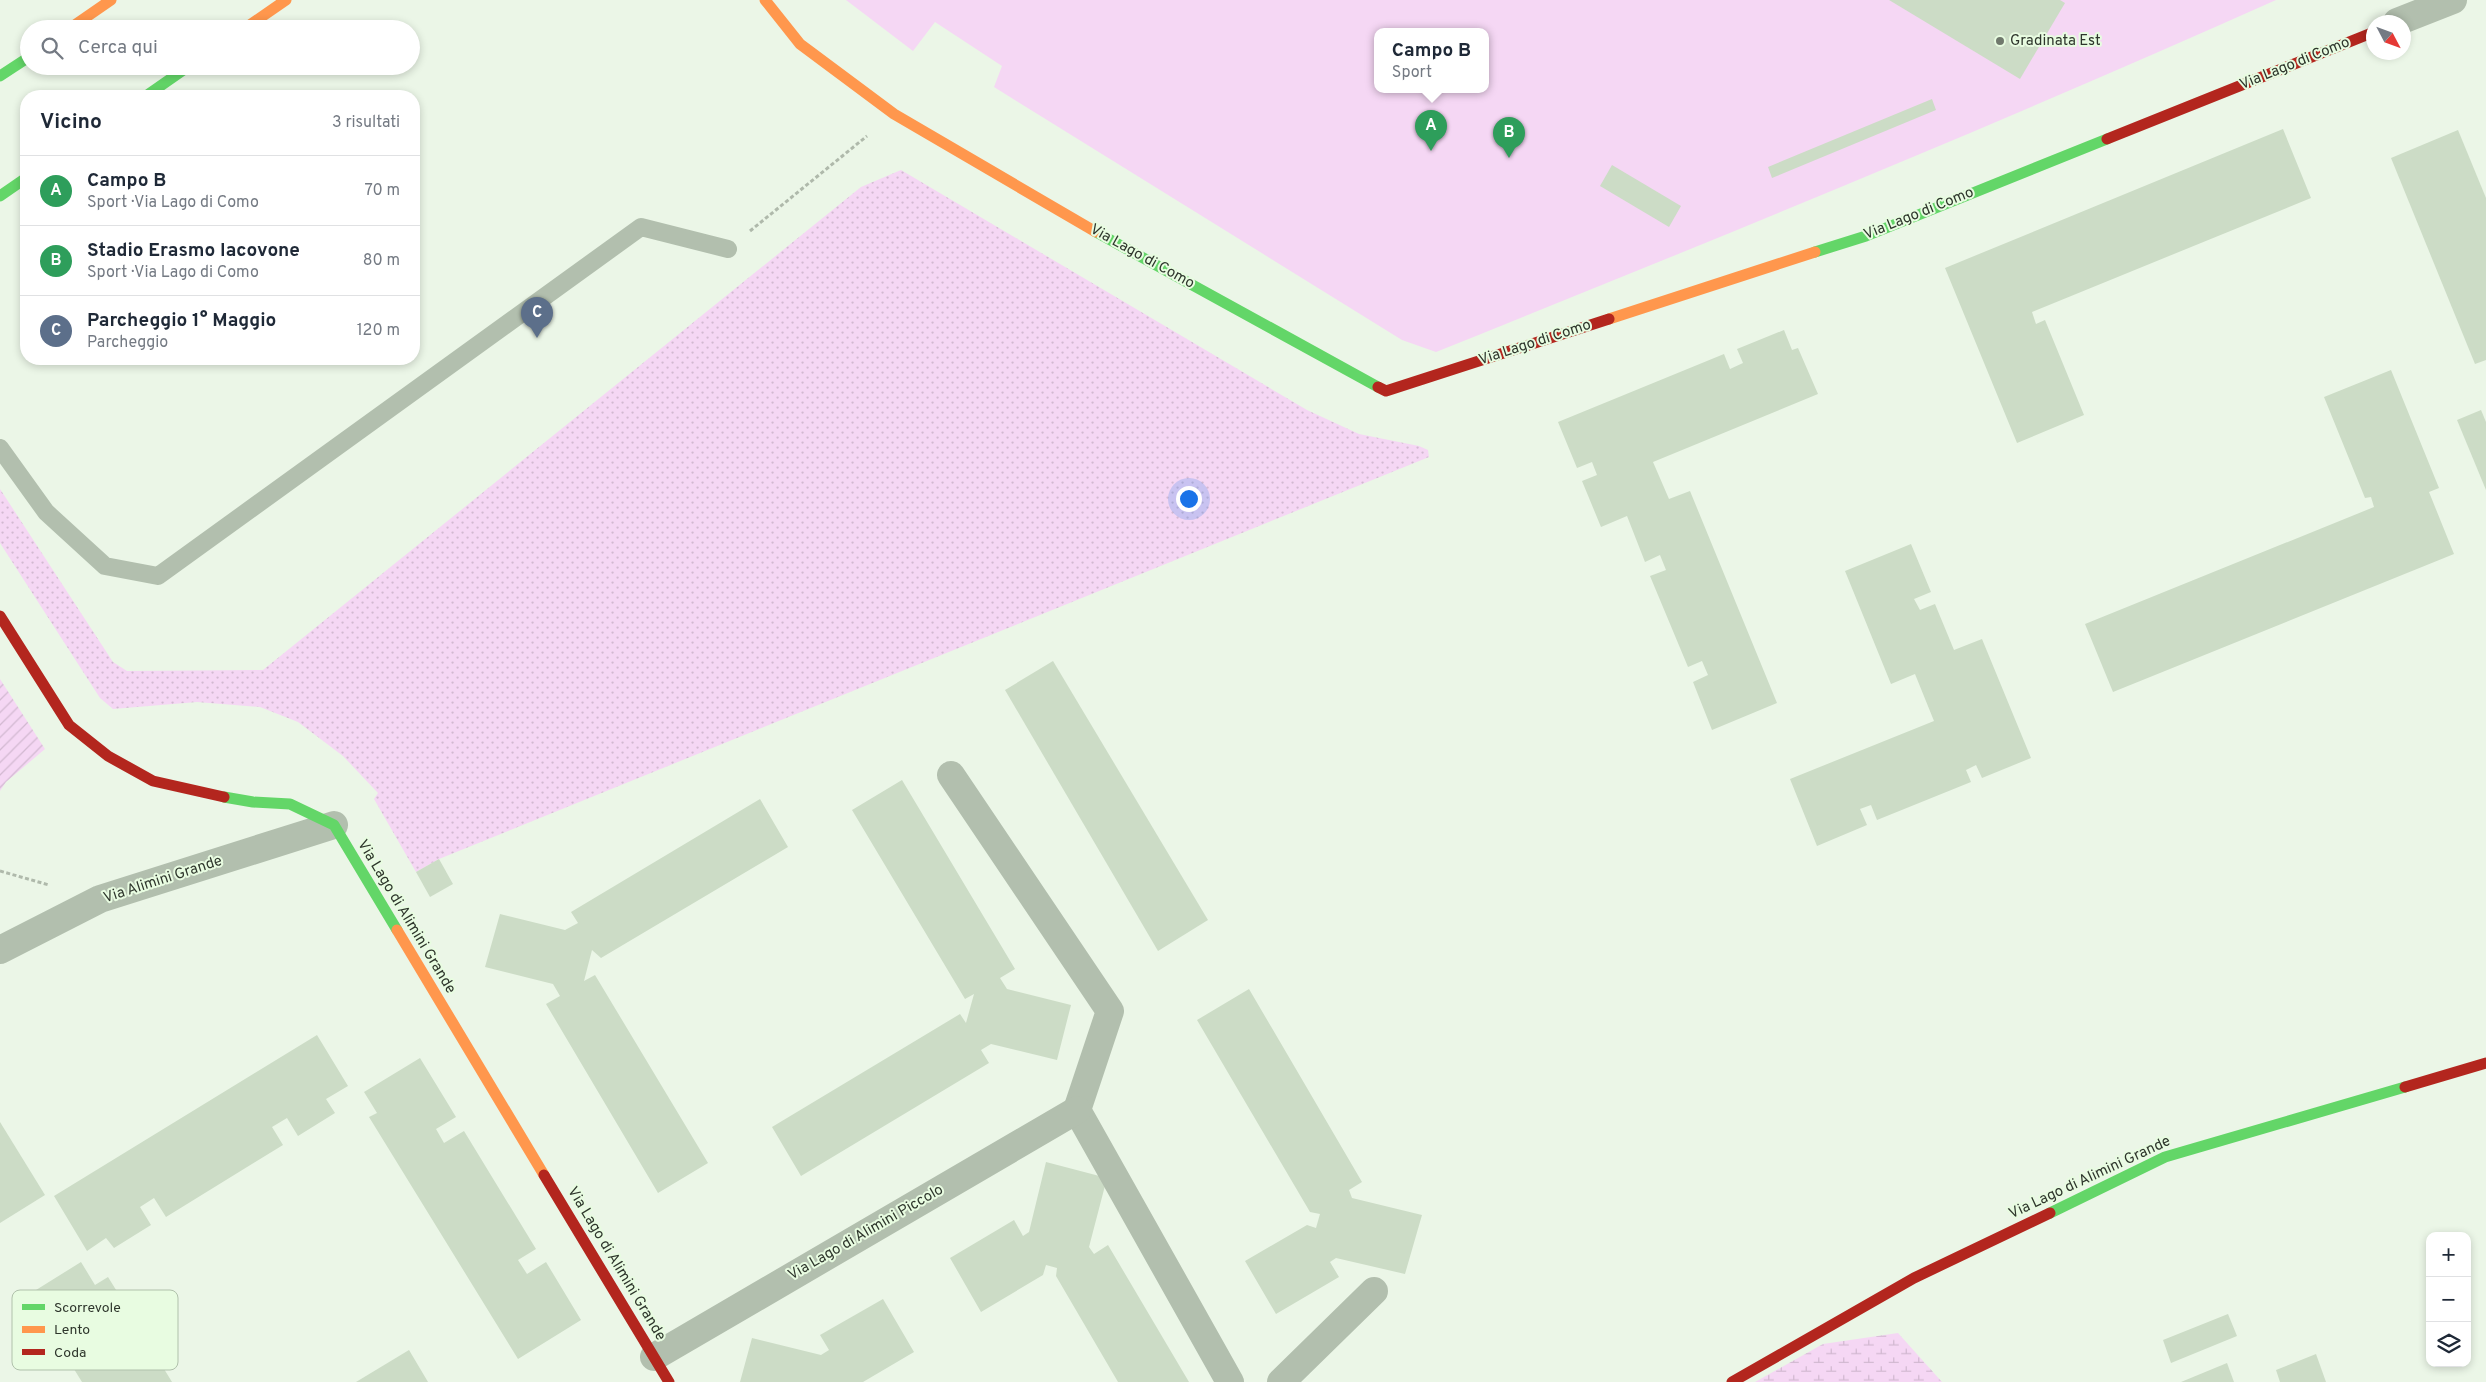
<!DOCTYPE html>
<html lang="it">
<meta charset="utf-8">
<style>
body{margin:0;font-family:Overpass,sans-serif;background:#f6f6f7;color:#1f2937}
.controls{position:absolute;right:15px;bottom:15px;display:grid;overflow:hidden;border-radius:10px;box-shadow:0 2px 8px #0003}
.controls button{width:45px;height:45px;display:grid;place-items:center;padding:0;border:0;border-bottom:1px solid #e0e1e3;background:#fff;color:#1f2937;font:25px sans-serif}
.compass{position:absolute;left:2366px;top:15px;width:45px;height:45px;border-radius:50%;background:#fff;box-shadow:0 2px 8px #0003;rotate:131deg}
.you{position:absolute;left:1188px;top:498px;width:18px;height:18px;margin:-12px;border:4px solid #fff;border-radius:50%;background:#1a73e8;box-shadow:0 0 0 8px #1a73e833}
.badge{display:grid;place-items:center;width:32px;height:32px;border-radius:50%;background:#2563eb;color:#fff;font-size:16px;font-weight:700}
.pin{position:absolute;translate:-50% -41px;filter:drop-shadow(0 1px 2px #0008)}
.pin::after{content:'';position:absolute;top:26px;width:18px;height:15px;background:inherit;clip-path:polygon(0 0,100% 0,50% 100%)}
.popup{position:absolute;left:1374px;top:28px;width:115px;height:65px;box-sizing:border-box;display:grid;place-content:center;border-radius:10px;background:#fff;filter:drop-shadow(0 1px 4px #0005);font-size:16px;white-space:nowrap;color:#747a83}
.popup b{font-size:19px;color:#1f2937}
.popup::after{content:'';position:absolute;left:50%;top:100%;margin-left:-10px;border:10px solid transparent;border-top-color:#fff}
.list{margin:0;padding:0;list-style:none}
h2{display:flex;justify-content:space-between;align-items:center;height:65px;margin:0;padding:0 20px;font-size:21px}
h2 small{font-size:16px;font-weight:400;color:#747a83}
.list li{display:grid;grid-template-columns:32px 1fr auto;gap:15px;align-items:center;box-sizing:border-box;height:70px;padding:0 20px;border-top:1px solid #e0e1e3}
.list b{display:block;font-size:19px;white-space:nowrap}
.list p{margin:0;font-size:16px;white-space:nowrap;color:#747a83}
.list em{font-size:16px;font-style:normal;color:#747a83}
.icon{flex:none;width:28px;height:28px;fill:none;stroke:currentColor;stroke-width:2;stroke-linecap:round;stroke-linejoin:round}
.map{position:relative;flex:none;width:2486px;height:1382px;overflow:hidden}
.search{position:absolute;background:#fff;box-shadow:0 2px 8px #0003;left:20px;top:20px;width:400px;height:55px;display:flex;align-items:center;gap:12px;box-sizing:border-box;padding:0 18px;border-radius:28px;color:#747a83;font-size:19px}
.panel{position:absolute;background:#fff;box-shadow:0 2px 8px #0003;left:20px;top:90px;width:400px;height:275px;border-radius:20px}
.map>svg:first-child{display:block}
.grass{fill:url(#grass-dots)}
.wetland{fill:url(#wetland-marsh)}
.garden{fill:url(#garden-furrows)}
.pitch{fill:#f5d7f4;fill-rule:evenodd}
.building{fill:#ccdcc6}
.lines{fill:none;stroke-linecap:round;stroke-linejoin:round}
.path{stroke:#afb9ab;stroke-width:3;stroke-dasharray:4 2.5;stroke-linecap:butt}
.lane{stroke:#b2bfae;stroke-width:18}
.street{stroke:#b2bfae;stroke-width:28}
.fast{stroke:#63d668;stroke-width:11}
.slow{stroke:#ff974d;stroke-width:11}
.jam{stroke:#b3261e;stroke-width:11}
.poi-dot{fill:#70796d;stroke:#e8fce1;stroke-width:2}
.labels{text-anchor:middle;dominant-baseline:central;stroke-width:4;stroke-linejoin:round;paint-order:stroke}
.poi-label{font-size:15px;fill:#2e362c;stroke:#e8fce1;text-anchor:start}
.street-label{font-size:15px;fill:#2e362c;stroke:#e8fce1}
.key{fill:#e8fce1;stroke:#b0c1ab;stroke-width:1}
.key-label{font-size:14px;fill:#2e362c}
</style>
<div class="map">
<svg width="2486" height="1382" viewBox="0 0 2486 1382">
<defs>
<pattern id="grass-dots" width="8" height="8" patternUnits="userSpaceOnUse" patternTransform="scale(1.25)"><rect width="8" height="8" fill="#f5d7f4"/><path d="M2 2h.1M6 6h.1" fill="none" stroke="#d2b9d1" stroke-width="1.8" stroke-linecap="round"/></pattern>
<pattern id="wetland-marsh" width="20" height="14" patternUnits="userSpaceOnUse" patternTransform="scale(1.25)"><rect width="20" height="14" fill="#f5d7f4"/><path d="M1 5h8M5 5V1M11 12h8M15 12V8" fill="none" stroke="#d2b9d1"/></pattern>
<pattern id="garden-furrows" width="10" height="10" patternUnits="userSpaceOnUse" patternTransform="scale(1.25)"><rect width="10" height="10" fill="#f5d7f4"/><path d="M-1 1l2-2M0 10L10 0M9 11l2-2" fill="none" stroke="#d2b9d1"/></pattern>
</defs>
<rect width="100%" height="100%" fill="#ebf6e7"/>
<polygon class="grass" points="901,170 1307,410 1359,434 1419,446 1428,450 1429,457 439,859 416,872 374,799 378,793 343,756 298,722 260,707 197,702 113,709 100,698 0,543 0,489 113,662 127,671 263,670 861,187"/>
<polygon class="wetland" points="1898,1333 1942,1382 1755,1382 1823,1344"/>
<polygon class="garden" points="0,679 45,749 6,782 0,791"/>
<path class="pitch" d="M 846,0 L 2276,0 C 1999,124 1717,239 1436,352 L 1402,340 L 994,87 L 1002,66 L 935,22 L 913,51 ZM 1377,32 L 1485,32 L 1485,90 L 1377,90 Z"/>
<g class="building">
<polygon points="1889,0 2060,0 2065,3 2020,79"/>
<polygon points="1932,99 1936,110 1772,178 1768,167"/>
<polygon points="2283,129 2311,198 2032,312 2036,324 2045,320 2084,415 2017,443 1945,268"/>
<polygon points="2458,130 2486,198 2486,360 2475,364 2391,158"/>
<polygon points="1612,165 1681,206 1669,227 1600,186"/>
<polygon points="1784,330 1792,350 1798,348 1818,394 1653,462 1669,499 1690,491 1777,703 1712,730 1693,682 1708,675 1702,661 1688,667 1650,576 1666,570 1660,555 1645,562 1627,516 1601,527 1582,481 1597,475 1592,462 1577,468 1558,422 1724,354 1730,369 1743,363 1737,349"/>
<polygon points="2391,370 2439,488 2429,492 2454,554 2113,692 2085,624 2374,507 2371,497 2365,498 2324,397"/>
<polygon points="2481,410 2486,422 2486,490 2457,420"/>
<polygon points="1911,544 1931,592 1914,599 1920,610 1935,604 1954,650 1982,639 2031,758 1982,778 1976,765 1966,770 1971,782 1877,820 1871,805 1860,809 1867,825 1817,846 1790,779 1934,721 1915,674 1891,684 1845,571"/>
<polygon points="1053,661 1208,920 1158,951 1005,690"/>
<polygon points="902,780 1015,969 1000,978 1007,989 1071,1005 1057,1060 991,1044 981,1050 989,1063 801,1176 772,1127 960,1014 966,1023 974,994 965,999 852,810"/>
<polygon points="760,799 788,847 601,958 592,950 584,981 595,975 708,1163 658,1193 546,1004 560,996 553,984 485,967 500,914 565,930 578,923 571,912"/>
<polygon points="439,859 453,884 430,897 416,872"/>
<polygon points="1249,989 1362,1182 1349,1190 1352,1198 1422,1215 1405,1274 1336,1258 1330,1262 1339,1277 1276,1314 1245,1261 1307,1225 1316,1228 1320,1214 1310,1212 1197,1020"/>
<polygon points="317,1035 348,1086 326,1099 335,1113 298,1136 287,1118 272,1127 283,1145 166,1217 154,1198 140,1207 151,1225 114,1248 106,1238 87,1251 54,1196"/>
<polygon points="420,1058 456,1117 436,1129 444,1143 464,1131 536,1249 518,1260 527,1274 546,1262 581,1320 518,1359 369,1117 377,1113 364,1092"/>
<polygon points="0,1122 45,1195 0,1223"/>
<polygon points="1046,1162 1107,1178 1089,1247 1094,1254 1108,1245 1189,1382 1118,1382 1056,1276 1057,1268 1046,1265 1043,1275 981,1312 950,1258 1014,1220 1023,1236 1029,1232"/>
<polygon points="81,1262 95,1285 108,1277 131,1314 112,1325 121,1340 139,1328 172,1382 82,1382 28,1295"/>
<polygon points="883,1299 914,1352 863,1382 740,1382 752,1338 821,1355 829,1350 820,1335"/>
<polygon points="2228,1314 2237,1336 2171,1363 2163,1340"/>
<polygon points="409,1350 428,1382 356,1382"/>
<polygon points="2316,1354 2326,1382 2280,1382 2276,1370"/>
<polygon points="2227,1363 2234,1382 2181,1382"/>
</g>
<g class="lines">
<g class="path">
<polyline points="750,231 867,136"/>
<polyline points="0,871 49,885"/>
</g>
<polyline class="lane" points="0,448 46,512 105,566 158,576 641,227 728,249"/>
<g class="street">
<polyline points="2397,22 2453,0"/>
<polyline points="951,775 1110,1011 1077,1110 1230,1382"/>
<polyline points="0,950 100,899 334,825"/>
<polyline points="654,1357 1077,1110"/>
<polyline points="1281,1382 1374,1291"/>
</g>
<g class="fast">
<polyline points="0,76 29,57"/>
<polyline points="146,96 189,66"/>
<polyline points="0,196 26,178"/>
<polyline points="1096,232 1378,387"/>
<polyline points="1815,252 1866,236 2107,139"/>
<polyline points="224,797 253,802 290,804 334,825 397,930"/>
<polyline points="2050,1213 2165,1157 2405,1087"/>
</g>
<g class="slow">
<polyline points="765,0 800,44 894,114 1096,232"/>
<polyline points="69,29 111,0"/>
<polyline points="244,29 286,0"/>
<polyline points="1609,319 1815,252"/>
<polyline points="397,930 544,1175"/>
</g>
<g class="jam">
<polyline points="2107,139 2374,32"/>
<polyline points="1378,387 1386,391 1609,319"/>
<polyline points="0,616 69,725 108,756 153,781 224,797"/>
<polyline points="2405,1087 2486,1063"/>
<polyline points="544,1175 669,1382"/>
<polyline points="1732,1382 1914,1278 2050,1213"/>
</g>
</g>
<circle class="poi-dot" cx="2000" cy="41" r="5"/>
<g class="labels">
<g class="poi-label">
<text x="2010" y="41">Gradinata Est</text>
</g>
<g class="street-label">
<text transform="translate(2295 64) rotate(-22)">Via Lago di Como</text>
<text transform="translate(1919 214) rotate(-22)">Via Lago di Como</text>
<text transform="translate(1142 257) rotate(29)">Via Lago di Como</text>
<text transform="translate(1535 343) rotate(-18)">Via Lago di Como</text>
<text transform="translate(163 880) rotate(-18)">Via Alimini Grande</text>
<text transform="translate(406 917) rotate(59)">Via Lago di Alimini Grande</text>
<text transform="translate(2090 1178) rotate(-25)">Via Lago di Alimini Grande</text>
<text transform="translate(866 1233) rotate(-30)">Via Lago di Alimini Piccolo</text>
<text transform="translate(616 1264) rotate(59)">Via Lago di Alimini Grande</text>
</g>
</g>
<rect x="12" y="1290" width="166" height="80" rx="8" class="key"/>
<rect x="22" y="1304" width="23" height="6" fill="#63d668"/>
<rect x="22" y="1326" width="23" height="7" fill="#ff974d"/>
<rect x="22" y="1349" width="23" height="6" fill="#b3261e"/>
<g class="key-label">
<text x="54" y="1312">Scorrevole</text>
<text x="54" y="1334">Lento</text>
<text x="54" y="1357">Coda</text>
</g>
</svg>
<div class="controls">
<button>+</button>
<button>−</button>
<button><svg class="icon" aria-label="layers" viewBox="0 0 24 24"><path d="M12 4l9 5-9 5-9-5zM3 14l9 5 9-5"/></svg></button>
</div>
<svg class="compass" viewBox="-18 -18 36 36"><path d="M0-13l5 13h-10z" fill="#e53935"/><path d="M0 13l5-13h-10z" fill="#747a83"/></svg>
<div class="you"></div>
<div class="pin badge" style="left:1431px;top:151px;background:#2e9e5b">A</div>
<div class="popup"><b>Campo B</b>Sport</div>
<div class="pin badge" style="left:1509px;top:158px;background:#2e9e5b">B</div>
<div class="pin badge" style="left:537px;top:338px;background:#5c6f8a">C</div>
<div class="search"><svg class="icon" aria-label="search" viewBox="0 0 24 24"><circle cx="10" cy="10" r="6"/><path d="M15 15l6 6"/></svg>Cerca qui</div>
<section class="panel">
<h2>Vicino<small>3 risultati</small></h2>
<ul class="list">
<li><span class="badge" style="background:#2e9e5b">A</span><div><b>Campo B</b><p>Sport · Via Lago di Como</p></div><em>70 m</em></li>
<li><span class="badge" style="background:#2e9e5b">B</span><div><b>Stadio Erasmo Iacovone</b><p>Sport · Via Lago di Como</p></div><em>80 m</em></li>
<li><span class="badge" style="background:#5c6f8a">C</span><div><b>Parcheggio 1° Maggio</b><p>Parcheggio</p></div><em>120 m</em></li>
</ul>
</section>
</div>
